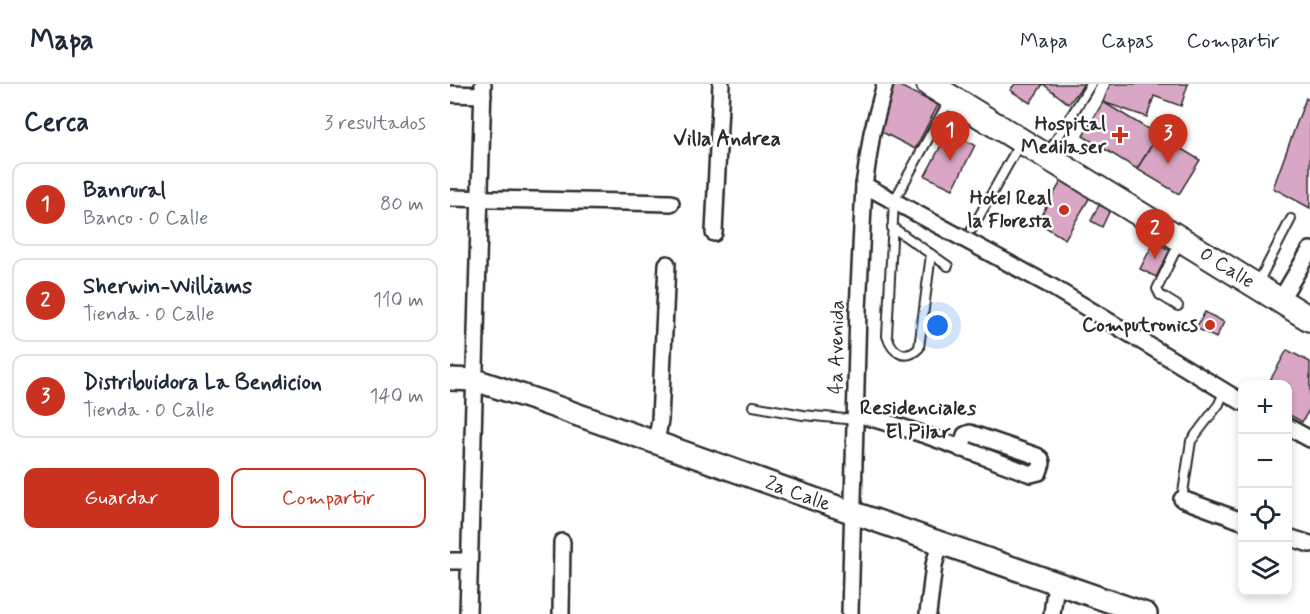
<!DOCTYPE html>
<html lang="es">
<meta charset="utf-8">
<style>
body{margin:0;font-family:Mynerve,sans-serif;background:#f2f2f3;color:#1f2937}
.controls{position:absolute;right:18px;bottom:18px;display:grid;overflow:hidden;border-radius:12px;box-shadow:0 3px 9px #0003}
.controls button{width:54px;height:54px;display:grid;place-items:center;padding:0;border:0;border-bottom:2px solid #e0e1e3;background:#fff;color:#1f2937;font:30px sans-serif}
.you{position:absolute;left:488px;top:242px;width:21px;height:21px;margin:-15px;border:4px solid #fff;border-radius:50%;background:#1a73e8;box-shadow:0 0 0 9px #1a73e833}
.badge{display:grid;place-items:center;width:39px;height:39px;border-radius:50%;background:#c8321e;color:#fff;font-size:20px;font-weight:700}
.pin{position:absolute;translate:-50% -50px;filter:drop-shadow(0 2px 3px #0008)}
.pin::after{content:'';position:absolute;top:32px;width:21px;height:18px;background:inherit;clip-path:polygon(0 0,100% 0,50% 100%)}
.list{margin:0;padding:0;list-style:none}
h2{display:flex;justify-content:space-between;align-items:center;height:78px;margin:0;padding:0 24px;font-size:26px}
h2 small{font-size:20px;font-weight:400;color:#747a83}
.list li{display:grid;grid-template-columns:39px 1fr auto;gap:18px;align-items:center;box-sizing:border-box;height:84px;margin:0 12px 12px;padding:0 12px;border:2px solid #e0e1e3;border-radius:12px}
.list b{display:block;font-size:22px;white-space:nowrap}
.list p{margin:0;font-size:20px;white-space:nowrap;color:#747a83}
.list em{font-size:20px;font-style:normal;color:#747a83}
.actions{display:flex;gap:12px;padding:18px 24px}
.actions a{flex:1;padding:14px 0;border:2px solid #c8321e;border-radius:12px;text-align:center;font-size:21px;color:#c8321e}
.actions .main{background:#c8321e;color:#fff}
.icon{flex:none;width:33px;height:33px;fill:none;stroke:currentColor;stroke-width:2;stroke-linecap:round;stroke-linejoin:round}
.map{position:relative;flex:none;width:860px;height:530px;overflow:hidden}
header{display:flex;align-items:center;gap:36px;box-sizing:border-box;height:84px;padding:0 30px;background:#fff;border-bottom:2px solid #e0e1e3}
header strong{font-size:28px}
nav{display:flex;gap:33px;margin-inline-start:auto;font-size:21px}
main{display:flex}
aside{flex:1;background:#fff}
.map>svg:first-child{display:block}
.building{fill:#d9a7c5;stroke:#2b2b2b;stroke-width:1.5}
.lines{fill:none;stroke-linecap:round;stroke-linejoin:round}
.lane-casing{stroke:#2b2b2b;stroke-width:12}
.street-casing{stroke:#2b2b2b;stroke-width:20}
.secondary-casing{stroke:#2b2b2b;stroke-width:26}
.primary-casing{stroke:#2b2b2b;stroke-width:28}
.lane{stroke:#fff;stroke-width:8}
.street{stroke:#fff;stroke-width:15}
.secondary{stroke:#fff;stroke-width:21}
.primary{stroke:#fff;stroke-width:24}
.poi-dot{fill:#c8321e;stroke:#fff;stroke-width:2}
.labels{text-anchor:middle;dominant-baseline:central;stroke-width:5;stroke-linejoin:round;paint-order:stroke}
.poi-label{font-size:20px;font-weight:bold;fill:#2b2b2b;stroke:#fff;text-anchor:end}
.street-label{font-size:20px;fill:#2b2b2b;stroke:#fff}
.neighbourhood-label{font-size:21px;font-weight:bold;fill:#2b2b2b;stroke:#fff}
</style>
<header>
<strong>Mapa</strong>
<nav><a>Mapa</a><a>Capas</a><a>Compartir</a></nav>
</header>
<main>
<aside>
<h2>Cerca<small>3 resultados</small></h2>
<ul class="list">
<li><span class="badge">1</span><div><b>Banrural</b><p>Banco · 0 Calle</p></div><em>80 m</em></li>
<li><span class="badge">2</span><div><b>Sherwin-Williams</b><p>Tienda · 0 Calle</p></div><em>110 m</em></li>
<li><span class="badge">3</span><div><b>Distribuidora La Bendicion</b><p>Tienda · 0 Calle</p></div><em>140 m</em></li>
</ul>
<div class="actions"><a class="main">Guardar</a><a>Compartir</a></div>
</aside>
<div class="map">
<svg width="860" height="530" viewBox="0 0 860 530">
<rect width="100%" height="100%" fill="#fff"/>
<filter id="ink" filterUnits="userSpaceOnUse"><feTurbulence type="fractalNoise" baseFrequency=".0167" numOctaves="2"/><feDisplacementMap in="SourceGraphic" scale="12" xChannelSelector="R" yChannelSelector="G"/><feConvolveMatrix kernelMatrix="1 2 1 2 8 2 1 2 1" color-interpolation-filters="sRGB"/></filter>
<g filter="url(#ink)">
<g class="building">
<polygon points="439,0 446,0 488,21 465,65 430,47"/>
<polygon points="565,0 593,0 580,19 560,6"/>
<polygon points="593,0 634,0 619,20"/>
<polygon points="660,0 738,0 731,22 704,12 697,33 653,18"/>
<polygon points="856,14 860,17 860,124 823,104"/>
<polygon points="653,18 708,51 687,85 633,52"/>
<polygon points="498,48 525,61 503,105 475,92"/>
<polygon points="708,51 750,76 729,110 687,85"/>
<polygon points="612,96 640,113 615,155 587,138"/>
<polygon points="649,121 660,126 652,143 641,137"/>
<polygon points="704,158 720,166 706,193 690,185"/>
<polygon points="755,228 774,238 766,254 746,244"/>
<polygon points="837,266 860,278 860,324 852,338 838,330 838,300 818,300"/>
</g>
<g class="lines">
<g class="lane-casing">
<g id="lane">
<polyline points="603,61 641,0"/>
<polyline points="442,143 498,182"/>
<polyline points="522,145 570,59"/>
<path d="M 481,170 L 469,264 C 455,278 442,268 437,252 L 444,117 L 500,15"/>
<polyline points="812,191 841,135"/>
<polyline points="728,222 710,211 707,205 730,157"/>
<polyline points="303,322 353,331 406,336"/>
<polyline points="732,415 741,357 769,320 774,308"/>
</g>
</g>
<g class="street-casing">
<g id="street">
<polyline points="0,10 33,11"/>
<polyline points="414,101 599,201 792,318"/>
<polyline points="0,114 221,119"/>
<polyline points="264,149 271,0"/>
<polyline points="837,205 860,166"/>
<path d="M 406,330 C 465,345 523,369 581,390 L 589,388 L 592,379 L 591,375 L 587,372 L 520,349 L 515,351 L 511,365"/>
<polyline points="838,343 860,355"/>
<polyline points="206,359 210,336 217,180"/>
<polyline points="732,415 792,437"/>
<polyline points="838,453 860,460"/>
<polyline points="0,477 19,477"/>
<polyline points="18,530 33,0"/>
<polyline points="111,530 112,458"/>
<polyline points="400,530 408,226 414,101 422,49 435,0"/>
<polyline points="478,530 484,481 490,459"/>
<polyline points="602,530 606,499"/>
</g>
</g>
<g class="secondary-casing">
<polyline id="secondary" points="0,295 25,296 89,317 404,429 696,530"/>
</g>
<g class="primary-casing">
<polyline id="primary" points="479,0 860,235"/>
</g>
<use href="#lane" class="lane"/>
<use href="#street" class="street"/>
<use href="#secondary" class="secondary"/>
<use href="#primary" class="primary"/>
</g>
</g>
<g class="poi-dot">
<path d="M667 42h6v6h6v6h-6v6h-6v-6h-6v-6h6z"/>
<circle cx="614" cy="126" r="6"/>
<circle cx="760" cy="241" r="6"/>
</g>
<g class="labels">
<g class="poi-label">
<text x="656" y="40">Hospital<tspan x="656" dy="23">Medilaser</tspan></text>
<text x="602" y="114">Hotel Real<tspan x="602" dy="23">la Floresta</tspan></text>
<text x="748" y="241">Computronics</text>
</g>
<g class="street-label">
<text transform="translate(777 184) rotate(32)">0 Calle</text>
<text transform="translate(387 263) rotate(-89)">4a Avenida</text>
<text transform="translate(348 410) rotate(20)">2a Calle</text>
</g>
<g class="neighbourhood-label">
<text x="277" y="55">Villa Andrea</text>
<text x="468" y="324">Residenciales<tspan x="468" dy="24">El Pilar</tspan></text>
</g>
</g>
</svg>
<div class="controls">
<button>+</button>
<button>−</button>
<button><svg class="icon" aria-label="locate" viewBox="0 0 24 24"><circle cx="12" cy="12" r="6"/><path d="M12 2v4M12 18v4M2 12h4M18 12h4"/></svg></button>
<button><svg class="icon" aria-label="layers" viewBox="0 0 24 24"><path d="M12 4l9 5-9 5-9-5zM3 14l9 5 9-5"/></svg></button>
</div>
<div class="you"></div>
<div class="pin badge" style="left:500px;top:77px">1</div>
<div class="pin badge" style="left:705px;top:175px">2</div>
<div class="pin badge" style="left:718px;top:80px">3</div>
</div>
</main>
